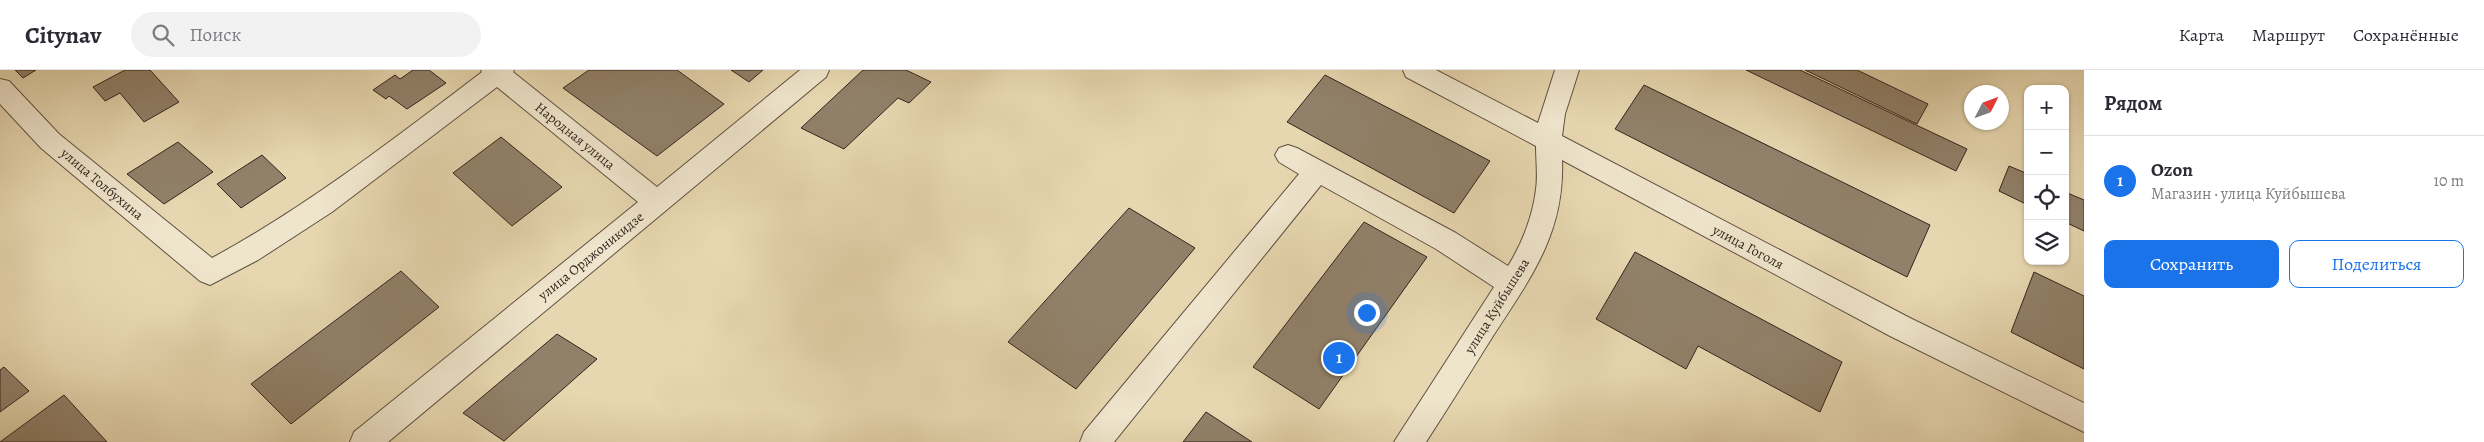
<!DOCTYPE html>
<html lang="ru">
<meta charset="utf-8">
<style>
body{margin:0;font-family:Alegreya,serif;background:#f2f2f3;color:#2b2b33}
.controls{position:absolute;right:15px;top:15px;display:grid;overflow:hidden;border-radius:10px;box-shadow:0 1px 4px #0004}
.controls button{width:45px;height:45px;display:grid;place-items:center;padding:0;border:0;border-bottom:1px solid #e1e1e2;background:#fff;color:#2b2b33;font:25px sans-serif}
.compass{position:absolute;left:1964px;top:15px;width:45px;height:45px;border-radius:50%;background:#fff;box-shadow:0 1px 4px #0004;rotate:48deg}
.you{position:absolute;left:1366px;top:242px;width:18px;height:18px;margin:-12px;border:4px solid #fff;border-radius:50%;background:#1a73e8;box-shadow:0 0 0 8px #1a73e833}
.badge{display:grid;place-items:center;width:32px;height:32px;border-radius:50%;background:#1a73e8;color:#fff;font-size:16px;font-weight:700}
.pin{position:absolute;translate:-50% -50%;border:2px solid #fff;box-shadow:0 1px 5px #0006}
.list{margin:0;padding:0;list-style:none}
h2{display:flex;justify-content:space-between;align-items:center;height:65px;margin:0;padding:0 20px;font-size:21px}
h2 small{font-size:16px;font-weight:400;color:#7c7c81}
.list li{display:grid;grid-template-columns:32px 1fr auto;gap:15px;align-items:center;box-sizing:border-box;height:90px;padding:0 20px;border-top:1px solid #e1e1e2}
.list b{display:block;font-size:19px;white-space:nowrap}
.list p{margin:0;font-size:16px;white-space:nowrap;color:#7c7c81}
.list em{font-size:16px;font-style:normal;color:#7c7c81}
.actions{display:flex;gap:10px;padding:15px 20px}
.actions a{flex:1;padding:11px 0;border:1px solid #1a73e8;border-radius:10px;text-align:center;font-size:18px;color:#1a73e8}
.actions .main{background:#1a73e8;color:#fff}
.icon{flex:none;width:28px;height:28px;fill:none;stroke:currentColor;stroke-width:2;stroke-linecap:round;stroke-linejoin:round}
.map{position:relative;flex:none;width:2084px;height:372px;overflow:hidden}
header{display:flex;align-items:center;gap:30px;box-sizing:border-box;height:70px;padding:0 25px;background:#fff;border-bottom:1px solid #e1e1e2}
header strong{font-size:24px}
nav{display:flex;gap:28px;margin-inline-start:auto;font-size:18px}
.search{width:350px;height:45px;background:#f2f2f3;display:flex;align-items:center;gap:12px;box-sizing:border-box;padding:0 18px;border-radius:28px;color:#7c7c81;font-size:19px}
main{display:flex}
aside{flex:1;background:#fff}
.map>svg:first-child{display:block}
.building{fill:#91816a;stroke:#33241e}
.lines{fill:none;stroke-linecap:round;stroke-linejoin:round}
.minor-casing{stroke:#605142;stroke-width:2}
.minor{fill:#efe5cc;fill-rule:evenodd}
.labels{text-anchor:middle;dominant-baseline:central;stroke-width:4.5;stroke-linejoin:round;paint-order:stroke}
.street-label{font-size:14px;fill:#33241e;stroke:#efe5cc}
</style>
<header>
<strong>Citynav</strong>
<div class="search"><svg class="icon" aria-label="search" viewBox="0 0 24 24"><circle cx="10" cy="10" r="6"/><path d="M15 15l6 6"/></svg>Поиск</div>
<nav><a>Карта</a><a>Маршрут</a><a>Сохранённые</a></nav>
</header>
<main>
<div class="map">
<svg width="2084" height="372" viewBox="0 0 2084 372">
<rect width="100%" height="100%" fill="#e7d7b0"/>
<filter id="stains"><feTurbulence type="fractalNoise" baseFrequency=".004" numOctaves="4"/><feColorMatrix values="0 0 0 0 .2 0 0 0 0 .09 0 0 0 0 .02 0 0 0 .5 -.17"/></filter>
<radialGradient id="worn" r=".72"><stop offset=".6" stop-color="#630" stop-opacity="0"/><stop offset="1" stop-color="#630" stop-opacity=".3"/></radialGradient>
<g class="building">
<polygon points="15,0 36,0 23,8"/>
<polygon points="125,0 150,0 179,32 144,52 120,23 105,31 93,17"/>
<polygon points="413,0 429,0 446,13 407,39 389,26 386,29 373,20 395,5 400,9"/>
<polygon points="589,0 677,0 724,34 657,86 563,18"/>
<polygon points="731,0 763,0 749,12"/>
<polygon points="863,0 906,0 931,12 909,33 898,28 844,79 801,58"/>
<polygon points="1746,0 1800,0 1967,79 1956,101"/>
<polygon points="1805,0 1857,0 1928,34 1917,54"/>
<polygon points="1325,5 1490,91 1454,143 1287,52"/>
<polygon points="1644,15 1930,155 1907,207 1615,59"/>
<polygon points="501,67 562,117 512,156 453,103"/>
<polygon points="178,72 213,102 164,134 127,104"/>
<polygon points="262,85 286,108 241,138 217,114"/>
<polygon points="2009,96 2028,104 2028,135 1999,121"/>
<polygon points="2065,122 2084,130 2084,161 2065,152"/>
<polygon points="1129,138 1195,178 1076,319 1008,272"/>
<polygon points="1364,152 1427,187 1319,339 1253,297"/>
<polygon points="1635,182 1842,292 1820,342 1698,276 1686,299 1596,249"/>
<polygon points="401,201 439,237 291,354 251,314"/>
<polygon points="2034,202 2084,226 2084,299 2011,262"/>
<polygon points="557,264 597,289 504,371 463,343"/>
<polygon points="4,297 29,321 0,342 0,300"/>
<polygon points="64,325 107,372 0,372"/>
<polygon points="1206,342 1252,372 1183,372"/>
</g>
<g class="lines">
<g class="minor-casing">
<g id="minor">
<path d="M 481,0 L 514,0 L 513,2 L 657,117 L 800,0 L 829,0 L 826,7 L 388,372 L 350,372 L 354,362 L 638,132 L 497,17 L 332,142 L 258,190 L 210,215 L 200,211 L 41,78 L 0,34 L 0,9 L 9,11 L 59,64 L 212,188 C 308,136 395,68 482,2 Z"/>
<path d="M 1403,0 L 1436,0 L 1538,53 L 1555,0 L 1579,0 L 1565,44 L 1562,66 L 1910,248 L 2084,333 L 2084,362 L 1890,266 L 1562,90 C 1565,163 1530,209 1493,266 C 1471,301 1449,337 1426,372 L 1394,372 L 1494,217 L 1436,179 L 1321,115 L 1114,372 L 1080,372 L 1084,362 L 1299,104 L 1279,92 L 1275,85 L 1279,78 L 1288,75 L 1297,78 L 1456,163 L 1508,196 C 1522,174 1533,145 1536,119 C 1538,106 1536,90 1536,76 L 1406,7 Z"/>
</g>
</g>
<use href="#minor" class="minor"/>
</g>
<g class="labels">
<g class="street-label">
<text transform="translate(575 66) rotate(39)">Народная улица</text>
<text transform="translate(102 114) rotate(40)">улица Толбухина</text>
<text transform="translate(1748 177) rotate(28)">улица Гоголя</text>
<text transform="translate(591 186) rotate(-39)">улица Орджоникидзе</text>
<text transform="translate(1497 236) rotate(-58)">улица Куйбышева</text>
</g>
</g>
<rect width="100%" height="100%" filter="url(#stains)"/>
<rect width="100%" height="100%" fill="url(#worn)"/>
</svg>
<div class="controls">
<button>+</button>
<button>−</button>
<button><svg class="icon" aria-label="locate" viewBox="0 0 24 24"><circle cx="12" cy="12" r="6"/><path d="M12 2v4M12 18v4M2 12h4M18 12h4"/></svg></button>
<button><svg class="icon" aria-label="layers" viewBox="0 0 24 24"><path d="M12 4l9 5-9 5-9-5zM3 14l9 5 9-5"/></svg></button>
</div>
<svg class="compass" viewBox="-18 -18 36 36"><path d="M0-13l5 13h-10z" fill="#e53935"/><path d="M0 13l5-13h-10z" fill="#7c7c81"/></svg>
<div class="you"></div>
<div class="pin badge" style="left:1339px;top:288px">1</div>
</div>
<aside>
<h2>Рядом<small></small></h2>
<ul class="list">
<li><span class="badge">1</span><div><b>Ozon</b><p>Магазин · улица Куйбышева</p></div><em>10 m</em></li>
</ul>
<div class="actions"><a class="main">Сохранить</a><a>Поделиться</a></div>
</aside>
</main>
